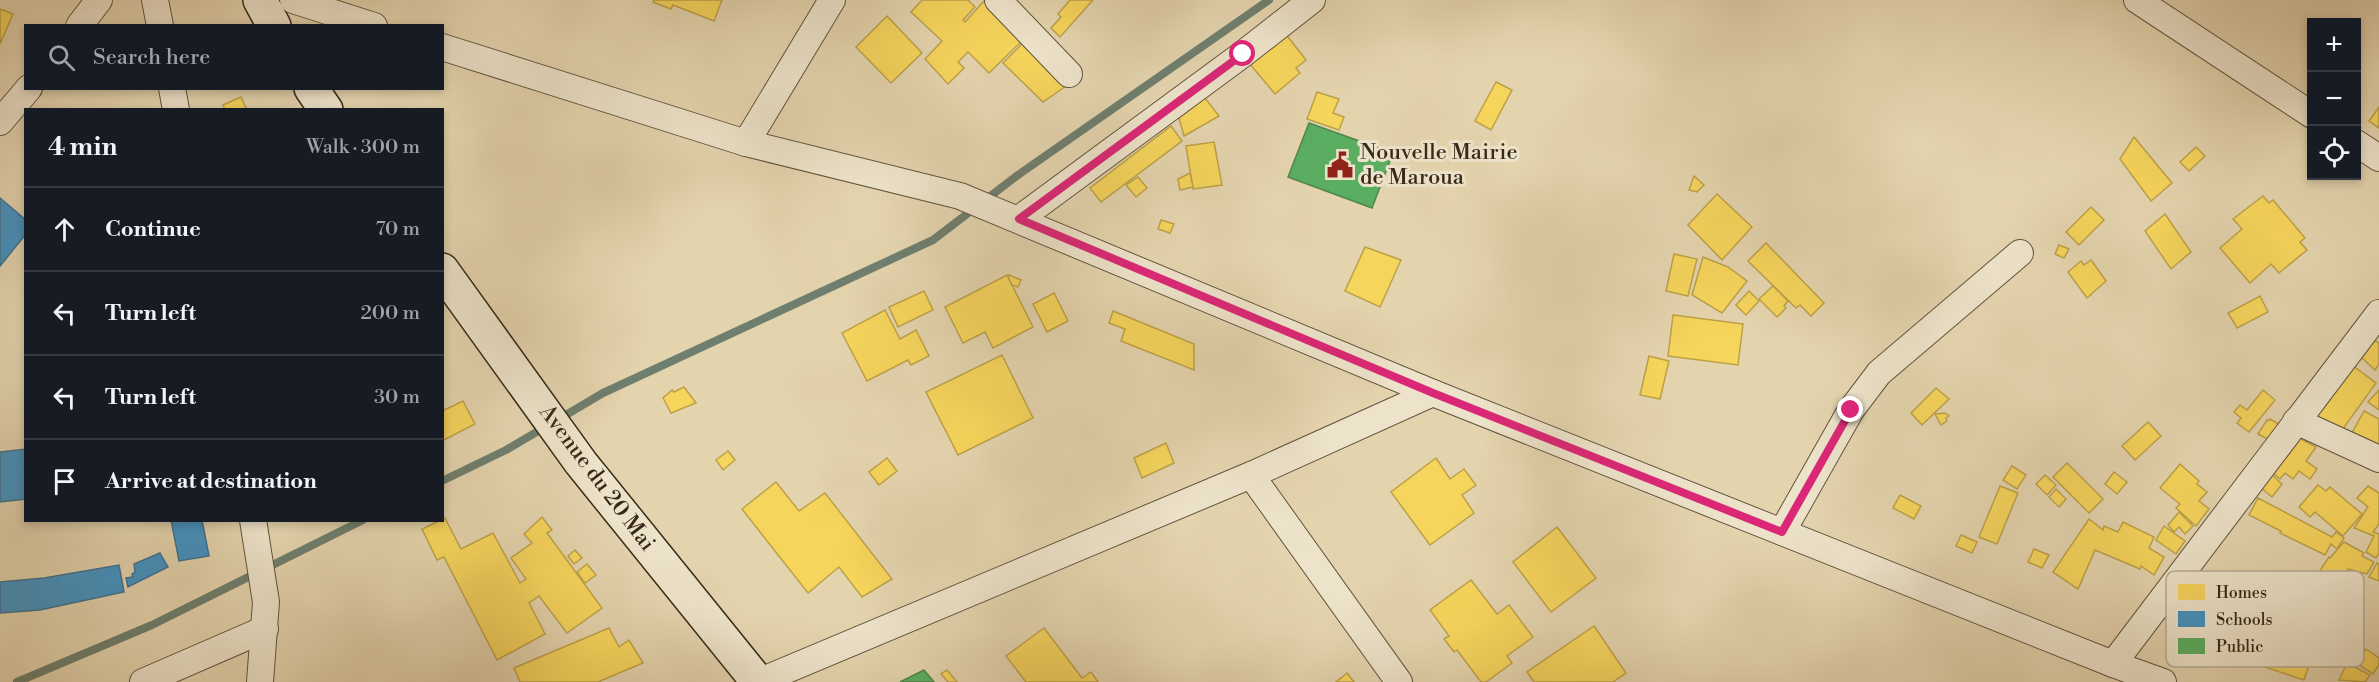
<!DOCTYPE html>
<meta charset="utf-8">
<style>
body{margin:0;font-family:"Libre Bodoni",serif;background:#242831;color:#f1f3f6}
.controls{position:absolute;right:18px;top:18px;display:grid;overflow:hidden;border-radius:0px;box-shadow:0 3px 9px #0003}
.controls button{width:54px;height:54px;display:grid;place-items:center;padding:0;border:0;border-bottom:2px solid #363941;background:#171b24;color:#f1f3f6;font:30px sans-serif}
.stop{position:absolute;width:18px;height:18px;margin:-14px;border:4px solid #db2777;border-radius:50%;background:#fff}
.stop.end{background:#db2777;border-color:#fff;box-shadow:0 2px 6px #0008}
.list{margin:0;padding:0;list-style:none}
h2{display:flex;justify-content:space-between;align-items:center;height:78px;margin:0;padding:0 24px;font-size:26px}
h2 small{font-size:20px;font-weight:400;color:#9ea1a6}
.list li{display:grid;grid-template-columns:39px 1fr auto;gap:18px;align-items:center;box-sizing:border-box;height:84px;padding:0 24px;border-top:2px solid #363941}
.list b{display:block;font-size:22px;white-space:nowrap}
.list em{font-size:20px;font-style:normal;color:#9ea1a6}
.icon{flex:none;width:33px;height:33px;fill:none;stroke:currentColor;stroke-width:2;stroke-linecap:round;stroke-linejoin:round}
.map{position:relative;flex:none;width:2379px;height:682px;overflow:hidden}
.search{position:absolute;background:#171b24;box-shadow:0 3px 9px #0003;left:24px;top:24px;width:420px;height:66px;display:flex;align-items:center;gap:15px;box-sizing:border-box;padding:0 21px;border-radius:0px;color:#9ea1a6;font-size:22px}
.panel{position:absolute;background:#171b24;box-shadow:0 3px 9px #0003;left:24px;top:108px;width:420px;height:414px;border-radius:0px}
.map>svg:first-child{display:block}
.homes{fill:#f6d55c;stroke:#bda148;stroke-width:1.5}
.schools{fill:#4393c3;stroke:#3f7390;stroke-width:1.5}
.public{fill:#5aae61;stroke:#50864b;stroke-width:1.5}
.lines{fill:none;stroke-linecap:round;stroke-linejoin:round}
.stream{stroke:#6f7f6f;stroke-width:8}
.street-casing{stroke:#62543e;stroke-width:28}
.secondary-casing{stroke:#372919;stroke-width:36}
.street{stroke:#ede3ca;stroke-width:26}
.secondary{stroke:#ede3ca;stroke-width:33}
.route{stroke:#db2777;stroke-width:8}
.labels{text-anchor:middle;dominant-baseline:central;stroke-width:6;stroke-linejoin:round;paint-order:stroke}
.poi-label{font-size:22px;fill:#372919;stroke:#ede3ca;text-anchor:start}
.street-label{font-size:22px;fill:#372919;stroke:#ede3ca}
.key{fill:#ede3ca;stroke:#b6ab95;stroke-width:1.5}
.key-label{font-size:16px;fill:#372919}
</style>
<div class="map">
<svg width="2379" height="682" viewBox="0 0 2379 682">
<rect width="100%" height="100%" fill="#e4d4ae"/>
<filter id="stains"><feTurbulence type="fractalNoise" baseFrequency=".00333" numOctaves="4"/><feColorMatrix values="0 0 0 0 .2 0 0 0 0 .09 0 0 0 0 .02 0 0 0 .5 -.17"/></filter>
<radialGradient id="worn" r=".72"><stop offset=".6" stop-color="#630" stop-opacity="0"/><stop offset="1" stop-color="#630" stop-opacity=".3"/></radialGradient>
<g class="homes">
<polygon points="654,0 722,0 714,21 673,5 671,9 653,2"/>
<polygon points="922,0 968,0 975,7 963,20 965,22 984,1 1024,39 989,73 968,52 958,62 964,68 948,84 925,59 942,41 911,12"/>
<polygon points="1070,0 1093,0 1060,37 1051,28 1061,17 1058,14"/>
<polygon points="0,9 13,14 0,44"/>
<polygon points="887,16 922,53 891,83 856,47"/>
<polygon points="1285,33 1306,60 1296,68 1300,73 1275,94 1249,63"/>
<polygon points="1023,43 1066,86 1043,102 1003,63"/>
<polygon points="1496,82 1512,90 1491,130 1475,121"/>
<polygon points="1317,92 1339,99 1333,113 1344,117 1339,130 1307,119"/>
<polygon points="241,97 247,110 225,110 223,105"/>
<polygon points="1205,98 1219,116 1184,136 1179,118"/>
<polygon points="2379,107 2379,128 2369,121"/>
<polygon points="1171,126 1182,141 1101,202 1090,188"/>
<polygon points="2134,137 2172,183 2151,201 2120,159"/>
<polygon points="1214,142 1222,185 1193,189 1186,146"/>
<polygon points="2196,147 2205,156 2189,171 2180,162"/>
<polygon points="1190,173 1193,187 1180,190 1178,179"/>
<polygon points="1694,176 1704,185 1697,192 1689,190"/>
<polygon points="1138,177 1147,188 1136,197 1126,185"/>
<polygon points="1717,194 1752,227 1722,260 1688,225"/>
<polygon points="2263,196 2269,203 2273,200 2305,238 2300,242 2307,250 2279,273 2271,264 2250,283 2220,248 2242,229 2233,219"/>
<polygon points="2091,207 2104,220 2079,245 2066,232"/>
<polygon points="2165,214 2191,252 2171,269 2145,231"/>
<polygon points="1161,220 1174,224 1170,233 1158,229"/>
<polygon points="1766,243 1824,303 1811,316 1800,305 1796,308 1748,261"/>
<polygon points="2059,245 2069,249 2064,258 2055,254"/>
<polygon points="1365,247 1401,260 1380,307 1345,291"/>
<polygon points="1674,254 1697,259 1688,296 1666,291"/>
<polygon points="1703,257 1728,267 1747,281 1722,313 1692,295"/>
<polygon points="2091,260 2106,281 2087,298 2068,272 2081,261 2084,265"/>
<polygon points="1007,275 1033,327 993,348 985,332 963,343 945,307"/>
<polygon points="1009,275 1021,280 1018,287 1012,285 1008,277"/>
<polygon points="1773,286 1788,301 1784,306 1786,308 1777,317 1759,299"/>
<polygon points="924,291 933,310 898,327 889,307"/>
<polygon points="1749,291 1759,301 1746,315 1736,305"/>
<polygon points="1054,293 1068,321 1047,332 1033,304"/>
<polygon points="2260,296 2268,312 2237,328 2228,313"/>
<polygon points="885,310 900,339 916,330 929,356 911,365 908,360 867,381 842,333"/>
<polygon points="1113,311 1194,344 1194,370 1121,341 1125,329 1109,323"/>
<polygon points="1673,315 1743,324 1738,365 1668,356"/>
<polygon points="2374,340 2379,343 2379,364 2375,370 2362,358"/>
<polygon points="1002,355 1033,418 958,455 926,392"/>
<polygon points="1649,356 1669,361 1660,399 1640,395"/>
<polygon points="2352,365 2376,383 2340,433 2312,419"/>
<polygon points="684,387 696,403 671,413 663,398 672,390 674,392"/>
<polygon points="1936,388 1949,399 1922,425 1911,413"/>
<polygon points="2263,390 2275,400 2249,432 2237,423 2241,418 2234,412 2240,405 2247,410"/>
<polygon points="2379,390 2379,410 2368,402"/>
<polygon points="463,401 475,424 442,441 442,411"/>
<polygon points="2364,411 2379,419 2379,448 2352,433"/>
<polygon points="1945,413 1949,416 1946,418 1947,421 1941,425 1935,414"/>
<polygon points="2270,419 2280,425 2271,441 2258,434 2267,420 2268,421"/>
<polygon points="2148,422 2161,436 2135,460 2122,446"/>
<polygon points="2297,437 2316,447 2306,461 2317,469 2310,479 2299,471 2293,479 2285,473 2280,479 2271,471"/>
<polygon points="1166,443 1174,463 1142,478 1134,458"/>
<polygon points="728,451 735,460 723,470 716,460"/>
<polygon points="887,458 897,471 879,485 869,472"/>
<polygon points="1436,458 1450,479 1464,469 1476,485 1462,495 1474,513 1430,545 1391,492"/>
<polygon points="2067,463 2103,499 2089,513 2053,477"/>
<polygon points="2180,464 2199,481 2197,484 2207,492 2199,501 2209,509 2196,526 2176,508 2180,504 2160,488"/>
<polygon points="2012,466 2026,475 2017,489 2003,480"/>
<polygon points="2114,472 2127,482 2117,494 2105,484"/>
<polygon points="2270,473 2282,484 2272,497 2259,486"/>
<polygon points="2045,475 2056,485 2047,495 2036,484"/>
<polygon points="776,482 799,511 825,493 892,579 862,597 839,567 808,593 742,509"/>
<polygon points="2318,485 2326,491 2330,487 2362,514 2343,536 2315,512 2310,517 2299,507"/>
<polygon points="2000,486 2018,493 1997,544 1979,537"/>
<polygon points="2368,486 2379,493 2379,524 2373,532 2379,534 2379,553 2376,558 2366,552 2374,536 2354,528 2368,507 2357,498"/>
<polygon points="2056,489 2066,499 2059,507 2049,497"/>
<polygon points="1900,495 1921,506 1914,519 1893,508"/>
<polygon points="2258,498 2332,537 2336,532 2344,538 2337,549 2331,544 2325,555 2280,533 2281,531 2249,515"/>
<polygon points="2179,512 2193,526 2185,534 2179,527 2174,532 2168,525"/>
<polygon points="542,517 552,530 547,533 602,608 567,633 539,596 529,603 545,634 497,660 444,557 437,560 422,529 445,518 461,549 493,533 520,583 526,579 511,558 532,543 524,534"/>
<polygon points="2089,519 2103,530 2104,526 2118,532 2123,522 2154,537 2149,548 2164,557 2154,575 2141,566 2140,569 2095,550 2078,589 2053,572"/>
<polygon points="2164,526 2185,541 2176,554 2156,540"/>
<polygon points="1557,527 1596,578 1551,612 1513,562"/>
<polygon points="1961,535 1977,542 1972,553 1956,546"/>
<polygon points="2344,542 2364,553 2362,556 2374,562 2367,574 2348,569 2338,585 2319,572 2329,557 2330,558"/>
<polygon points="2034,549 2049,555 2042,568 2028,562"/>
<polygon points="575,550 582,558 574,564 568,556"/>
<polygon points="2377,563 2379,564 2379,581 2369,577"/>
<polygon points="587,564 596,575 585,583 577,572"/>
<polygon points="1471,580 1497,614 1509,605 1533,637 1507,656 1512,663 1486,682 1481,682 1457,650 1454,652 1444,639 1449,636 1430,610"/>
<polygon points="1594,626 1626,673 1613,682 1534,682 1527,672"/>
<polygon points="609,628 619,647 629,640 643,663 598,682 520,682 514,668"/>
<polygon points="1044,628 1082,678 1091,672 1098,682 1026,682 1006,656"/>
<polygon points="2276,637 2314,650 2304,680 2265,667"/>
<polygon points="2366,649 2379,658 2379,665 2373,674 2356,663"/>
<polygon points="2347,663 2370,675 2365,682 2339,680"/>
<polygon points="947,670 957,682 948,682 941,674"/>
<polygon points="1347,673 1354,682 1336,682"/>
</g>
<g class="schools">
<polygon points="0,198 26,220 26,234 0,266"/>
<polygon points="26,449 26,499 0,502 0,452"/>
<polygon points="171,520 202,520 209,556 179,561"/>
<polygon points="160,553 168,567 128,587 126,578 133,577 132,574 135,572 134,564"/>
<polygon points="119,565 124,592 40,610 0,613 0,582 44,578"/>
</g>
<g class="public">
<polygon points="1309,123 1393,153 1372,208 1288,177"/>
<polygon points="924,670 934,682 900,682"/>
</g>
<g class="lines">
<g class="stream">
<polyline points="559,419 603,393 933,240 1018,175 1269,0"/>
<polyline points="442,481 506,450 545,427"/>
<polyline points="17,682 152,625 363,520"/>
</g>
<g class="street-casing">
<g id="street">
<polyline points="155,0 160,26"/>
<polyline points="293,0 374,26"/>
<polyline points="998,0 1069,74"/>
<polyline points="2137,0 2312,115"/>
<polyline points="79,26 99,0"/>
<polyline points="442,47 746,143 960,196 1433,393 2113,664 2163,682"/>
<polyline points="172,88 176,110"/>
<polyline points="0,122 29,88"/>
<polyline points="746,143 832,0"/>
<polyline points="2356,143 2379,158"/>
<polyline points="1019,219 1243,54 1312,0"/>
<polyline points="2296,421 2379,459"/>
<polyline points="1251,475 1399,682"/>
<polyline points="253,520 266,602 260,682"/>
<polyline points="1782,532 1851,410 1879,373 2020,253"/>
<polyline points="2113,664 2379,313"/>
<polyline points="143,682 265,629"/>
<polyline points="758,682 1251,475 1433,393"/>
</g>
</g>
<g class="secondary-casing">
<g id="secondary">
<polyline points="260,0 274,26"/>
<polyline points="311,88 326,110"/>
<polyline points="442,270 581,463 758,682"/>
</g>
</g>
<use href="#street" class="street"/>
<use href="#secondary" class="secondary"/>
</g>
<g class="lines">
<polyline class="route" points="1243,54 1019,219 1433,393 1782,532 1851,410"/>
</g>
<defs>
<g id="civic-bare" transform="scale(2.07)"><path d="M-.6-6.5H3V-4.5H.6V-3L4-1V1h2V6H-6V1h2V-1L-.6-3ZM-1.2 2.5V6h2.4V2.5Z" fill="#8f2418" stroke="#ede3ca" stroke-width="2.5" paint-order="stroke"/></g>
</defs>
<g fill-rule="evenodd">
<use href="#civic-bare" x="1340" y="165"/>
</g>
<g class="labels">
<g class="poi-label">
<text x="1360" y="152">Nouvelle Mairie<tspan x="1360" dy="25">de Maroua</tspan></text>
</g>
<g class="street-label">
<text transform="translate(597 478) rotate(53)">Avenue du 20 Mai</text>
</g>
</g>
<rect x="2166" y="571" width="198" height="96" rx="9" class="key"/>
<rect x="2178" y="584" width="27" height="16" fill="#f6d55c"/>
<rect x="2178" y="611" width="27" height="16" fill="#4393c3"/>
<rect x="2178" y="638" width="27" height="16" fill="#5aae61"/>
<g class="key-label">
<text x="2216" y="598">Homes</text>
<text x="2216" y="625">Schools</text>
<text x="2216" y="652">Public</text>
</g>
<rect width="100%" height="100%" filter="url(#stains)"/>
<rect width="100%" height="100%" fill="url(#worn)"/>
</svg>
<div class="controls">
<button>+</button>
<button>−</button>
<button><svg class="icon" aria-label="locate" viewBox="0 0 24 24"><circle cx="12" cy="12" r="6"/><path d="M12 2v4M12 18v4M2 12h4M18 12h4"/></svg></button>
</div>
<div class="stop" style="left:1243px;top:54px"></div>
<div class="stop end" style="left:1851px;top:410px"></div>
<div class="search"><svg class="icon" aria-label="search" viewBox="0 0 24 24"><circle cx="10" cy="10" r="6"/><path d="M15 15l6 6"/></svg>Search here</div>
<section class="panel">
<h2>4 min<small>Walk · 300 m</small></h2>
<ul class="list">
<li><svg class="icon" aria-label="ahead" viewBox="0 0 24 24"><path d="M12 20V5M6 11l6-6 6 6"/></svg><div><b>Continue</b></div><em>70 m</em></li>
<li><svg class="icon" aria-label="left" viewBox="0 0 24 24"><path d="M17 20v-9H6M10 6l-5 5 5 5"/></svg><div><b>Turn left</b></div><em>200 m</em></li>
<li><svg class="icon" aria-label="left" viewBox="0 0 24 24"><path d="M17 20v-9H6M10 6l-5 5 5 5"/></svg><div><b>Turn left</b></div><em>30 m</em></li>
<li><svg class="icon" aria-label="arrive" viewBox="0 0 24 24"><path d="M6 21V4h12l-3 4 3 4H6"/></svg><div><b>Arrive at destination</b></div></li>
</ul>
</section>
</div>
